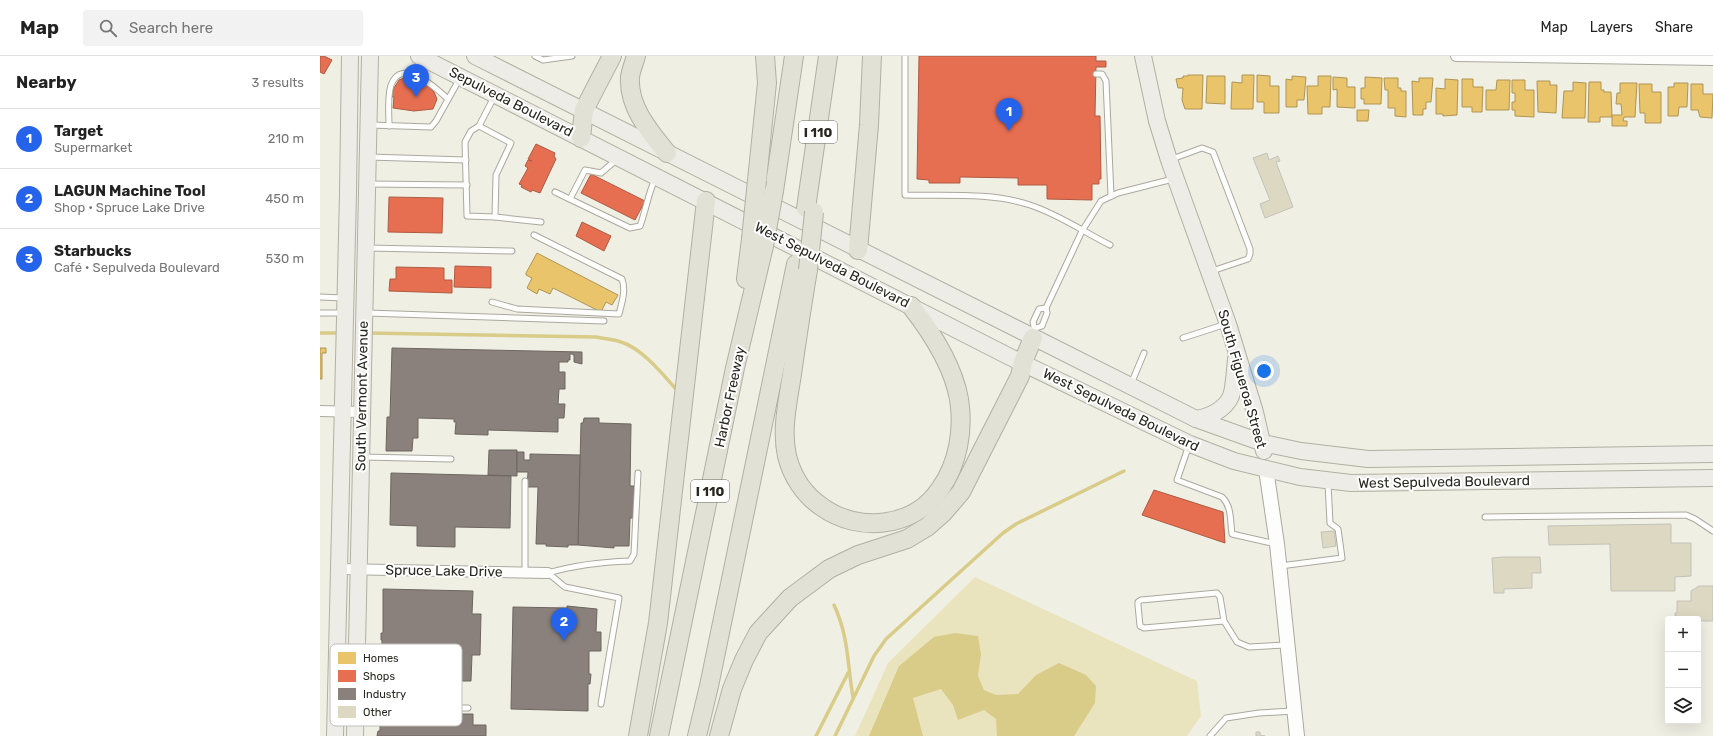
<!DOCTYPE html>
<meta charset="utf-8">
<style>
body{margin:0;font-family:Rubik,sans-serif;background:#f2f2f2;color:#222}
.controls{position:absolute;right:12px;bottom:12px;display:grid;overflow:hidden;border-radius:4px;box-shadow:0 4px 16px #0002}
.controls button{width:36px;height:36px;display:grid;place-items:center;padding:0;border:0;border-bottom:1px solid #e0e0e0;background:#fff;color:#222;font:20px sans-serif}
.you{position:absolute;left:944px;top:315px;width:14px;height:14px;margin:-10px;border:3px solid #fff;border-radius:50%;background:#1a73e8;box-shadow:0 0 0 6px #1a73e833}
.badge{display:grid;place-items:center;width:26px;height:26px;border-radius:50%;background:#2563eb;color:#fff;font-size:13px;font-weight:700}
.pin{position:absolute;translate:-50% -33px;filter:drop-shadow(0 1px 2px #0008)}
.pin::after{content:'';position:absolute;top:21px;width:14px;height:12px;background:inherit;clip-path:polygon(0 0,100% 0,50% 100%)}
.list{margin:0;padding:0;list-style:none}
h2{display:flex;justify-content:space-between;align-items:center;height:52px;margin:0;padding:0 16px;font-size:17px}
h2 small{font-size:13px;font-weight:400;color:#767676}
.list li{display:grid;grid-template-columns:26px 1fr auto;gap:12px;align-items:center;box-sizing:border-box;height:60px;padding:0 16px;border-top:1px solid #e0e0e0}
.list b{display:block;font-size:15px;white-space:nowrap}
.list p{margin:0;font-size:13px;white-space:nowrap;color:#767676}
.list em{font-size:13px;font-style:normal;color:#767676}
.icon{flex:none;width:22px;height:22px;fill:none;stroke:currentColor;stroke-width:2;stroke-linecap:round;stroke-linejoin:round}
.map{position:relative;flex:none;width:1393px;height:680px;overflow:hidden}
header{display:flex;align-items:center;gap:24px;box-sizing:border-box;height:56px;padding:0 20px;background:#fff;border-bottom:1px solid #e0e0e0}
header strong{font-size:19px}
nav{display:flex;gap:22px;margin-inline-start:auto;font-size:14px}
.search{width:280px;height:36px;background:#f2f2f2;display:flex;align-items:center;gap:10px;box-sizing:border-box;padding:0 14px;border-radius:4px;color:#767676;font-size:15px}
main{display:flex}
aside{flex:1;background:#fff}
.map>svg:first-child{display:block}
.green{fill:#eae4be}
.water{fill:#d8cc88}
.homes{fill:#e9c46a;stroke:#af9554}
.shops{fill:#e76f51;stroke:#ae5a42}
.industry{fill:#8a817c;stroke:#6d6660}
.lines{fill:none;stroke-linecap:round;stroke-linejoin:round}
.stream{stroke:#d8cc88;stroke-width:3.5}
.building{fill:#dcd8c1;stroke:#c3c2ba}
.lane-casing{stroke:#aaa9a0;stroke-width:7}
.street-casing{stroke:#aaa9a0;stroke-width:12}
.secondary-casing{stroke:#aaa9a0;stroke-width:16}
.primary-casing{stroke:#b2b0a2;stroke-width:18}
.highway-casing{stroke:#b2b0a2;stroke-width:20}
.lane{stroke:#fdfdfb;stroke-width:5}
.street{stroke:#fdfdfb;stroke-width:10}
.secondary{stroke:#fdfdfb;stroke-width:14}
.primary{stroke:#edece6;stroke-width:16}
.highway{stroke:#e2e1d6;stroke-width:18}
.highway-bridge-casing{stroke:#b2b0a2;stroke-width:20;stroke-linecap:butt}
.highway-bridge{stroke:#e2e1d6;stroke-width:18}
.labels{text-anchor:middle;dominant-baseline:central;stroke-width:4;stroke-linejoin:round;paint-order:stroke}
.shield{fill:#fff;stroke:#696863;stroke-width:1}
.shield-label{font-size:13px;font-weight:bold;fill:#292820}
.street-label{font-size:14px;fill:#292820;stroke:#fff}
.key{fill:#fff;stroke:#bfbebc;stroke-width:1}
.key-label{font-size:11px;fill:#292820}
</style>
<header>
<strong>Map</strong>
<div class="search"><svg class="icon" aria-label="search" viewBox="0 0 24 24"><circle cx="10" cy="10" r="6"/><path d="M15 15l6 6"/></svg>Search here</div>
<nav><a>Map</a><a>Layers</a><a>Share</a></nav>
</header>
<main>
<aside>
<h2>Nearby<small>3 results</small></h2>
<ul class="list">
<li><span class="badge">1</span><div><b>Target</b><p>Supermarket</p></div><em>210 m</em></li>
<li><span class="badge">2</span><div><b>LAGUN Machine Tool</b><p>Shop · Spruce Lake Drive</p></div><em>450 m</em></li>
<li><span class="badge">3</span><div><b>Starbucks</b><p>Café · Sepulveda Boulevard</p></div><em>530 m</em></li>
</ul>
</aside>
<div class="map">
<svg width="1393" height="680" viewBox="0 0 1393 680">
<rect width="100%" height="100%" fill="#f0efe4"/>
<polygon class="green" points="655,521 877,625 881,660 867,680 535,680 568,607"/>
<polygon class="water" points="635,577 658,580 661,598 658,620 664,634 676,639 698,638 716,619 739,607 766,619 776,630 775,647 754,680 677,680 676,663 664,654 638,664 633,649 621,633 593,642 603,680 549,680 579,610 614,581"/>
<g class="homes">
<polygon points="868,19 883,19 882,53 865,53 862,44 863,32 858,32 856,23 863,22 863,20 868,20"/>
<polygon points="922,19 934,19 933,53 911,53 912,26 922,27"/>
<polygon points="937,19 950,20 950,30 959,30 959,57 944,57 944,46 937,46"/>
<polygon points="887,20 905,20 905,48 886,47"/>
<polygon points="972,20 986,21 984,44 977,44 977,51 966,51 966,23 972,24"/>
<polygon points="998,20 1011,20 1010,51 1002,51 1002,58 988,58 987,30 998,30"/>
<polygon points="1013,21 1027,22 1027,31 1035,31 1035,52 1017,51 1017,33 1013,34"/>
<polygon points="1045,21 1062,22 1061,48 1044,48 1044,43 1041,43 1041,32 1045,32"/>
<polygon points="1064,22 1078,22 1078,32 1081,32 1081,35 1086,35 1086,61 1075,60 1075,52 1068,52 1068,34 1065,34"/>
<polygon points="1099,22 1113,22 1111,46 1106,46 1106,53 1103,53 1103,59 1093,59 1092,25 1099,26"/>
<polygon points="1125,23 1138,24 1137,59 1123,60 1123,58 1116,58 1116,32 1125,33"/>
<polygon points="1142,23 1153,23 1153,31 1163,31 1162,56 1152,56 1152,51 1142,51"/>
<polygon points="1177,24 1190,24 1189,54 1166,54 1166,34 1176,34"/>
<polygon points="1192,24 1205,24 1205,34 1214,34 1214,61 1195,60 1195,54 1192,54 1192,46 1195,46 1195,37 1192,37"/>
<polygon points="1217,25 1230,25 1230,29 1237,29 1236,57 1218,56"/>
<polygon points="1253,26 1266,27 1265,62 1242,62 1244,35 1253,35"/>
<polygon points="1269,26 1281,26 1281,34 1284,34 1284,36 1291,36 1292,61 1280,61 1280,66 1268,66"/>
<polygon points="1300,27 1317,27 1315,61 1304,61 1303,65 1307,65 1307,70 1292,70 1292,59 1302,59 1301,48 1296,48 1297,37 1300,37"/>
<polygon points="1354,27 1368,27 1367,51 1359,51 1358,60 1348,60 1348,31 1354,31"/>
<polygon points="1319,28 1332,28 1332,36 1341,36 1341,67 1325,67 1325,57 1320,57"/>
<polygon points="1371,28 1383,28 1383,38 1393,38 1392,62 1380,61 1378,54 1371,54"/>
<polygon points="1037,54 1049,54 1048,65 1037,65"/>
<polygon points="217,197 298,239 292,249 286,246 281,256 233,232 230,238 219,233 217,238 207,232 212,222 206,219 206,217"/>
<polygon points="0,292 6,292 6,297 2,297 2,323 0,323"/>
</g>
<g class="shops">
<polygon points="0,0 4,0 12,4 4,18 0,16"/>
<polygon points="599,0 776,0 776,5 786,5 786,11 776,11 775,60 780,60 781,123 779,123 779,128 772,128 772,144 727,143 727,129 698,129 698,122 640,121 640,127 609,127 609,124 597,123"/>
<polygon points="86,21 92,21 105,27 114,36 117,43 113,53 94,55 73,52 74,41 71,41 74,32 79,24"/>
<polygon points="216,88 235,97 234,100 236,103 220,137 212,134 211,136 201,131 202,129 199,128 208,112 205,110 208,104 212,105 208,103"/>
<polygon points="271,118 325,145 315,164 261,137"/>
<polygon points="69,141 123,142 122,177 68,176"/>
<polygon points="262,166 291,180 284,195 256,180"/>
<polygon points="135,210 171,211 171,232 134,231"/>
<polygon points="76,211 124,212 124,224 132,224 132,237 69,235 70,223 76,223"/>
<polygon points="834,434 903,456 905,487 822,459"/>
</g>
<g class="industry">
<polygon points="72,292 262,296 262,308 254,306 254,299 252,298 250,298 250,304 248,304 248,306 239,306 239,316 245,316 245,333 239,333 238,348 245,348 244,362 238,362 238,376 168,374 168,379 135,378 136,366 134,366 134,363 98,362 98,382 93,382 92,395 66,395 67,361 70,361"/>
<polygon points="264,362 279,362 279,367 311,368 310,430 314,430 313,462 310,462 309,490 294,490 294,492 258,489 261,367 263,367"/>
<polygon points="169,394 197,394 197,420 168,419"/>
<polygon points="197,396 204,396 204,404 210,404 210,398 260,399 258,489 248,489 248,491 226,490 226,488 216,488 218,431 207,431 208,416 197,416"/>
<polygon points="71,417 191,420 190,472 135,471 135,491 97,490 97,470 70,469"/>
<polygon points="63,533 153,535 152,558 161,558 160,599 152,599 151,625 141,625 140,637 61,635 62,584 61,584 61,577 63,577"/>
<polygon points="247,550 277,553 276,576 281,576 281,595 269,595 269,618 271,618 270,628 268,628 268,655 191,653 193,551 247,552"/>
<polygon points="124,658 153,658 153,669 166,669 166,680 57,680 58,675 60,675 60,667 124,668"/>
</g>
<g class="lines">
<g class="stream">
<polyline points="0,277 21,277"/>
<path d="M 47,277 L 276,281 C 284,283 293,283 301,286 C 321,292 341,316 355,332"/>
<path d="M 514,549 C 529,581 527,607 533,641"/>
<polyline points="496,680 528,617"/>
<polyline points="515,680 554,600 566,583 683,477 696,468 804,415"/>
</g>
</g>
<g class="building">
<polygon points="947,97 949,104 958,100 960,105 956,106 973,151 945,162 940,148 950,144 933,102"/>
<polygon points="1351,468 1351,487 1371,487 1371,520 1355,521 1355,535 1291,535 1290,488 1229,489 1228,470"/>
<polygon points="1014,475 1016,490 1003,492 1001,476"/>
<polygon points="1183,501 1220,501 1221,517 1212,517 1212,532 1184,533 1184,537 1174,537 1172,502"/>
<polygon points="1379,530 1393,530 1393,565 1378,565 1378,563 1357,563 1357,560 1355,560 1355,557 1357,557 1357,545 1371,545 1371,535"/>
<polygon points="936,676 940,676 940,679 945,680 936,680"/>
</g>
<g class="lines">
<g class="lane-casing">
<g id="lane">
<polyline points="215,0 223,4 252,0"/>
<path d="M 585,0 L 585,139 C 626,140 671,136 710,149 C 738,158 764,176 790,189"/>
<polyline points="776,18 782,18 786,25 791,140"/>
<polyline points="174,41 159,70 151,75 145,86 147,160 175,161"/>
<polyline points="50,69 111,71 116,65 140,22"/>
<path d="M 69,70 C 69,57 67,42 71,29 C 82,0 116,32 128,43"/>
<polyline points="159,70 191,87 176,119 175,161 221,166"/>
<polyline points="49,101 146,104"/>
<polyline points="852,103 882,92 893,96 930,193 930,198 928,203 892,215"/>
<polyline points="48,128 147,129"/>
<path d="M 235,136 L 310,172 L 320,170 C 326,154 328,138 335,123"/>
<polyline points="250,143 265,114 281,117 296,104"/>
<polyline points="48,192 192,195"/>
<polyline points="0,241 23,242"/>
<path d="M 172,246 L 197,253 L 299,258 C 302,246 306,235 302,223 L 214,179"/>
<polyline points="0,257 23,257"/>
<polyline points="47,257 284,265"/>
<polyline points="716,272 722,270 727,257 726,252 762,175 781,145 798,137 853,123"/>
<polyline points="715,275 713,266 719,253 726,252"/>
<polyline points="863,282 906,268"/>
<polyline points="811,328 824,297"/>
<path d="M 869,389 L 857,424 L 902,441 C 912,451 910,464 912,478 L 956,488"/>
<polyline points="43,401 131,403"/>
<polyline points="205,425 205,516"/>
<polyline points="1165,461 1366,459 1375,463 1393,475"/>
<polyline points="960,510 1022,502 1018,473 1010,467 1008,427"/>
<polyline points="228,517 245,531 299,542 281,648"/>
<path d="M 228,517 C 255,509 282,506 310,505 L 314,498 L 318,417"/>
<polyline points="904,565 824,572 820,570 818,549 818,546 821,544 897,537 900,541 904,565 917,586 929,591 966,589"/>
<polyline points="37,651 148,652"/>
<polyline points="890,680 906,662 939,657 974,655"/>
</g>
</g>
<g class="street-casing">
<g id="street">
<polyline points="1136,0 1393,4"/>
<polyline points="0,355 41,356"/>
<polyline points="19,513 228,517"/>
</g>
</g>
<g class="secondary-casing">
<polyline id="secondary" points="946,413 957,488 977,680"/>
</g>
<g class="primary-casing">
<g id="primary">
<polyline points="99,0 690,301 870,388 914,405 980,421 1031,427 1393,422"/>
<polyline points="155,0 876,363 943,387 981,395 1048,403 1393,398"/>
<polyline points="823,0 837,65 849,104 908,268 935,356 944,395"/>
<path d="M 876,363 C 889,361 905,354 911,340 C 914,332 915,312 916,303"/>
<polyline points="15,680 28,137 30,0"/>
<polyline points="35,680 50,0"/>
</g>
</g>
<g class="highway-casing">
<g id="highway">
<path d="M 316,0 C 314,7 311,14 310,21 C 308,51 330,76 347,97"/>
<polyline points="261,82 264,54 292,0"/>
<polyline points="437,124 447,27 445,0"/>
<polyline points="454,135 474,0"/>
<polyline points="486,152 508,0"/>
<polyline points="538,194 549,69 552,0"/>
<path d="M 488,214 C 482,249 477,283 472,318 C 468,345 461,373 467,400 C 472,420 484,439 502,451 C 538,477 594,472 620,433 C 638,408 644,374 639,343 C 633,309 612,277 591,250"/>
<polyline points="426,223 431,183"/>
<polyline points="318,680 338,567 386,145"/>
<polyline points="339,680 415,312 444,190"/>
<polyline points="377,680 389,630 476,208"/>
<polyline points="399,680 412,633 424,604 438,577 470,542 509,513 538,499 587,483 607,471 623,457 641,436 700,320 703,306 713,282"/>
</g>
</g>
<use href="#lane" class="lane"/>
<use href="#street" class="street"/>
<use href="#secondary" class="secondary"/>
<use href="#primary" class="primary"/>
<use href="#highway" class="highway"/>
<g class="highway-bridge-casing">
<g id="highway-bridge">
<polyline points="431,183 437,124"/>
<polyline points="444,190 454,135"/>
<polyline points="488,214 494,156"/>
</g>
</g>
<use href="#highway-bridge" class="highway-bridge"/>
</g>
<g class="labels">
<g class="shield">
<rect x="479" y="65" width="38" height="22" rx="3"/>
<rect x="371" y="424" width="38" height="22" rx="3"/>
</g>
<g class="shield-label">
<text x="498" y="76">I 110</text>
<text x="390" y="435">I 110</text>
</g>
<g class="street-label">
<text transform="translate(191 46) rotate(27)">Sepulveda Boulevard</text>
<text transform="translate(512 209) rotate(27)">West Sepulveda Boulevard</text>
<text transform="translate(922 323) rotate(74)">South Figueroa Street</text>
<text transform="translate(42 340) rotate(-89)">South Vermont Avenue</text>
<text transform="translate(410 341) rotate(-78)">Harbor Freeway</text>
<text transform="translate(801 354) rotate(26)">West Sepulveda Boulevard</text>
<text transform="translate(1124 426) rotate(-1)">West Sepulveda Boulevard</text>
<text transform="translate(124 515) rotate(1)">Spruce Lake Drive</text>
</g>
</g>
<rect x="10" y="588" width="132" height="82" rx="6" class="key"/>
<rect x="18" y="596" width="18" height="12" fill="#e9c46a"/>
<rect x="18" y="614" width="18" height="12" fill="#e76f51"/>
<rect x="18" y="632" width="18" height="12" fill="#8a817c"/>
<rect x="18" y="650" width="18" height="12" fill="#dcd8c1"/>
<g class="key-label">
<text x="43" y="606">Homes</text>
<text x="43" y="624">Shops</text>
<text x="43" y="642">Industry</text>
<text x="43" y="660">Other</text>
</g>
</svg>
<div class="controls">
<button>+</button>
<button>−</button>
<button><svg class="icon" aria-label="layers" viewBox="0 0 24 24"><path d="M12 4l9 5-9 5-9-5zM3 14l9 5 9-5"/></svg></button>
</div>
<div class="you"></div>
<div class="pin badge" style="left:689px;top:75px">1</div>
<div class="pin badge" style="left:244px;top:585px">2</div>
<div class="pin badge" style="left:96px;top:41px">3</div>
</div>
</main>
